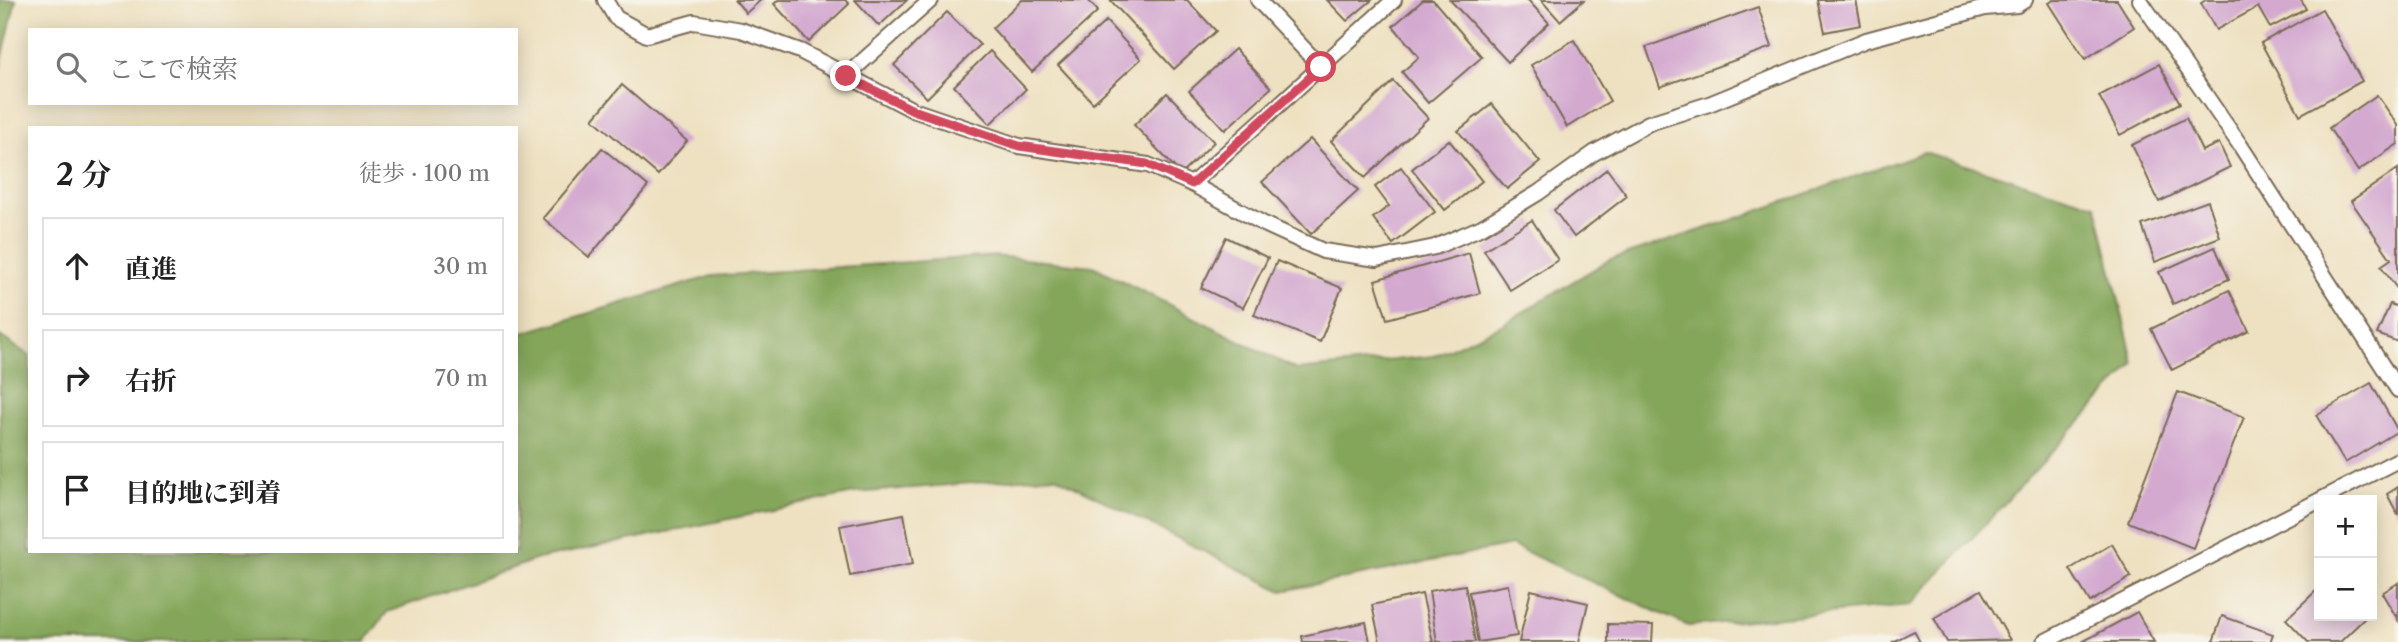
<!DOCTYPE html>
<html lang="ja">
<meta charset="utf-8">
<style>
body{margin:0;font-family:"Libre Caslon Text","Noto Serif JP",serif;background:#f2f2f2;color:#222}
.controls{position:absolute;right:21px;bottom:21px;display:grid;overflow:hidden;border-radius:0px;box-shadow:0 4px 18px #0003}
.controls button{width:63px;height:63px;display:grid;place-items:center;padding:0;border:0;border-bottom:2px solid #e0e0e0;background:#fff;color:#222;font:35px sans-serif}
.stop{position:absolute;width:21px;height:21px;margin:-16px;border:5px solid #d1495b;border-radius:50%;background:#fff}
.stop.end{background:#d1495b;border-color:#fff;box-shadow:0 2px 7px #0008}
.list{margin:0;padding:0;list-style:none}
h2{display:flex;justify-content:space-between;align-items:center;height:91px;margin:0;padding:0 28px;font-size:30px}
h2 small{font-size:23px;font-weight:400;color:#767676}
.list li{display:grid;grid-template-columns:46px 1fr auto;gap:21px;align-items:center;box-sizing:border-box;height:98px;margin:0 14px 14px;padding:0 14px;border:2px solid #e0e0e0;border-radius:0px}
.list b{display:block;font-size:26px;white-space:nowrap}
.list em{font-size:23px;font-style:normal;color:#767676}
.icon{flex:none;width:38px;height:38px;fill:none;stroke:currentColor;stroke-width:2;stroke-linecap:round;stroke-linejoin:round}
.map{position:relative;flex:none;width:2398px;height:642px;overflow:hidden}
.search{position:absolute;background:#fff;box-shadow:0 4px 18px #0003;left:28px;top:28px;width:490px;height:77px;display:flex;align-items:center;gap:18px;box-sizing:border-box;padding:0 24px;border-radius:0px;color:#767676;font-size:26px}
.panel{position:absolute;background:#fff;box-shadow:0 4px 18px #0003;left:28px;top:126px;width:490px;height:427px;border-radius:0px}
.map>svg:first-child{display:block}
.forest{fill:#84a65a;stroke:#60683c;stroke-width:2}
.building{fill:#d3a9d0}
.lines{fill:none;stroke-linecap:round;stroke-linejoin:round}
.service-casing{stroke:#7a6a57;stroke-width:18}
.service{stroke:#fff;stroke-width:14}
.route{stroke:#d1495b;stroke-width:9}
</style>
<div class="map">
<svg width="2398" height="642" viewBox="0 0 2398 642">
<rect width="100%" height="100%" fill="#f7f3e8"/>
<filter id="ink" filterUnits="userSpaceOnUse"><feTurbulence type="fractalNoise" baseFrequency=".0143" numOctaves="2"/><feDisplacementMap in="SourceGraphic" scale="14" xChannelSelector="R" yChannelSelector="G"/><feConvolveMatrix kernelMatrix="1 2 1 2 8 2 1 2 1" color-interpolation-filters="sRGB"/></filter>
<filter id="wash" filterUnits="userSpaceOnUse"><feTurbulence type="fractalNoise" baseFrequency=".00686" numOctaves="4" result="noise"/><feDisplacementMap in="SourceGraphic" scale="28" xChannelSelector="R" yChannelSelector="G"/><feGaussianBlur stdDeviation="1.57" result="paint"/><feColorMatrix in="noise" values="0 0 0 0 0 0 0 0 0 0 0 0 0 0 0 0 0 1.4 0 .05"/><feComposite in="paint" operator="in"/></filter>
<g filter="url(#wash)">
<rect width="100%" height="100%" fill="#eee1c1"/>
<g class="forest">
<polygon points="0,0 16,0 0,68"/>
<polygon points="1924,152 2096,205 2134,364 1910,605 1688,626 1511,545 1282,591 1055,476 854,493 538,559 387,612 365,642 0,642 0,336 30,356 30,551 516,551 516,335 712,276 995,256 1093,266 1297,370 1434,356 1498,327 1609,260 1735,219"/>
</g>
<g id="blocks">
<g class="building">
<polygon points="735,0 761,0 746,13"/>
<polygon points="778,0 845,0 849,4 809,42 774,4"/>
<polygon points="855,0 907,0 879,26"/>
<polygon points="1022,0 1088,0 1098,11 1032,72 992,28"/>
<polygon points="1110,0 1187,0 1216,31 1174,69"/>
<polygon points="1327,0 1372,0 1347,21"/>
<polygon points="1423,0 1433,0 1482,57 1428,103 1402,72 1419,57 1393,26"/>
<polygon points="1450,0 1528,0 1549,23 1508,62"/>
<polygon points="1541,0 1584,0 1560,21"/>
<polygon points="1818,0 1856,0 1861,25 1825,32"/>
<polygon points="2054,0 2117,0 2134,27 2085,59 2049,3"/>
<polygon points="2206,0 2301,0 2306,9 2270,28 2258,7 2216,30 2201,3"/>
<polygon points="1758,7 1772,47 1660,87 1646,47"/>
<polygon points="2322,9 2362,81 2300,115 2261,43"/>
<polygon points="947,12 980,45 927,98 894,65"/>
<polygon points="1106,21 1141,59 1093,103 1058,65"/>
<polygon points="1574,40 1610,101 1567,127 1531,65"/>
<polygon points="1235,49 1271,88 1225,130 1189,91"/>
<polygon points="990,51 1026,89 990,124 954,86"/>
<polygon points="2159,64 2180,103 2120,135 2099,96"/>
<polygon points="1393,81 1428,118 1365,178 1331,141"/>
<polygon points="622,85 687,141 658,175 593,119"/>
<polygon points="1167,93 1214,142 1181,174 1134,125"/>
<polygon points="2377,95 2398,125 2398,144 2358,171 2329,128"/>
<polygon points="1492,104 1540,162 1507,189 1458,131"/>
<polygon points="2186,118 2202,151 2219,143 2230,167 2159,202 2132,145"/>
<polygon points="1310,139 1358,191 1311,234 1262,182"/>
<polygon points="1449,140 1482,181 1445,210 1412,169"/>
<polygon points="602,148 648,186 589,257 543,218"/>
<polygon points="1401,167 1435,212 1393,244 1373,218 1389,206 1375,187"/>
<polygon points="1607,169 1627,196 1574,237 1554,210"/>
<polygon points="2398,169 2398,290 2381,266 2391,259 2351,201"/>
<polygon points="2208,201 2220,237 2155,262 2142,225"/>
<polygon points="1532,220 1558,260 1510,290 1484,250"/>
<polygon points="1226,237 1268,258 1243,308 1201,288"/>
<polygon points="2215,247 2229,279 2173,304 2159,272"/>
<polygon points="1469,253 1480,293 1387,319 1375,280"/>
<polygon points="1277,261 1342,288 1320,342 1254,315"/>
<polygon points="2229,290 2249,331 2172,370 2151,329"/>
<polygon points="2390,304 2398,307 2398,342 2377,334"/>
<polygon points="2371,383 2398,431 2345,463 2316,415"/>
<polygon points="2178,392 2244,417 2193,548 2128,522"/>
<polygon points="2398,487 2398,515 2387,494"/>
<polygon points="904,514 913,564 850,576 840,526"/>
<polygon points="2112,544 2131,577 2090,602 2070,569"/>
<polygon points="2398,583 2398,620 2382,593"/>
<polygon points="1465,585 1475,642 1437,642 1429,591"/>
<polygon points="1508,585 1517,636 1478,642 1469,592"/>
<polygon points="2319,588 2319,616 2367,616 2340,642 2308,642 2286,619"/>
<polygon points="1531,590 1588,603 1579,642 1519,642"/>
<polygon points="1981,590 2010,640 1947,642 1934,618"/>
<polygon points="1422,594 1433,642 1380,642 1372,605"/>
<polygon points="2137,612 2154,642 2082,642"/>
<polygon points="2222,616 2273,634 2270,642 2213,642"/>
<polygon points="1366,622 1370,642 1303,642 1302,636"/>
<polygon points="1608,624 1653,625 1652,642 1608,642"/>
<polygon points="1914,631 1920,642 1892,642"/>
</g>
</g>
</g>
<g filter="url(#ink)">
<use href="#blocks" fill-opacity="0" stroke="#7a6a57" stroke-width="2"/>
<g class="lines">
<g class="service-casing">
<g id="service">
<polyline points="605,0 616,18 647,35 694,22 741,30 800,51 913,110 1019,146 1148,165 1192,184 1264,224 1323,251 1377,259 1435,247 1482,227 1538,193 1594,153 1649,123 1709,104 1866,40 1985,8 2017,5 2025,0"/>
<polyline points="1258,0 1321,67"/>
<polyline points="2140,0 2240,145 2398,390"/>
<polyline points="846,76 931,0"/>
<polyline points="1192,184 1394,0"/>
<polyline points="2044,642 2398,460"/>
</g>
</g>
<use href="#service" class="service"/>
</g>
</g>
<g class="lines" filter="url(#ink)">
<polyline class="route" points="846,76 913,110 1019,146 1147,164 1192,184 1321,67"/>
</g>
</svg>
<div class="controls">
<button>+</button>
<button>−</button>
</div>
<div class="stop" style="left:1321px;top:67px"></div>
<div class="stop end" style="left:846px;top:76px"></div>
<div class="search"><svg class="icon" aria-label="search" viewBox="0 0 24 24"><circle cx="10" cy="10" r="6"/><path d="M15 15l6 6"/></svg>ここで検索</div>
<section class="panel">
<h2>2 分<small>徒歩 · 100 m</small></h2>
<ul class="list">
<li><svg class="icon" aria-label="ahead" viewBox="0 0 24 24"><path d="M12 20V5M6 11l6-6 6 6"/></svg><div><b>直進</b></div><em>30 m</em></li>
<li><svg class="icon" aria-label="right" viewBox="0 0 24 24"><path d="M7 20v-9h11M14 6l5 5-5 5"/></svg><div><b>右折</b></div><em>70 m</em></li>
<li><svg class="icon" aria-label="arrive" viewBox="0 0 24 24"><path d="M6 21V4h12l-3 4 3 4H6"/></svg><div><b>目的地に到着</b></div></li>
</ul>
</section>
</div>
